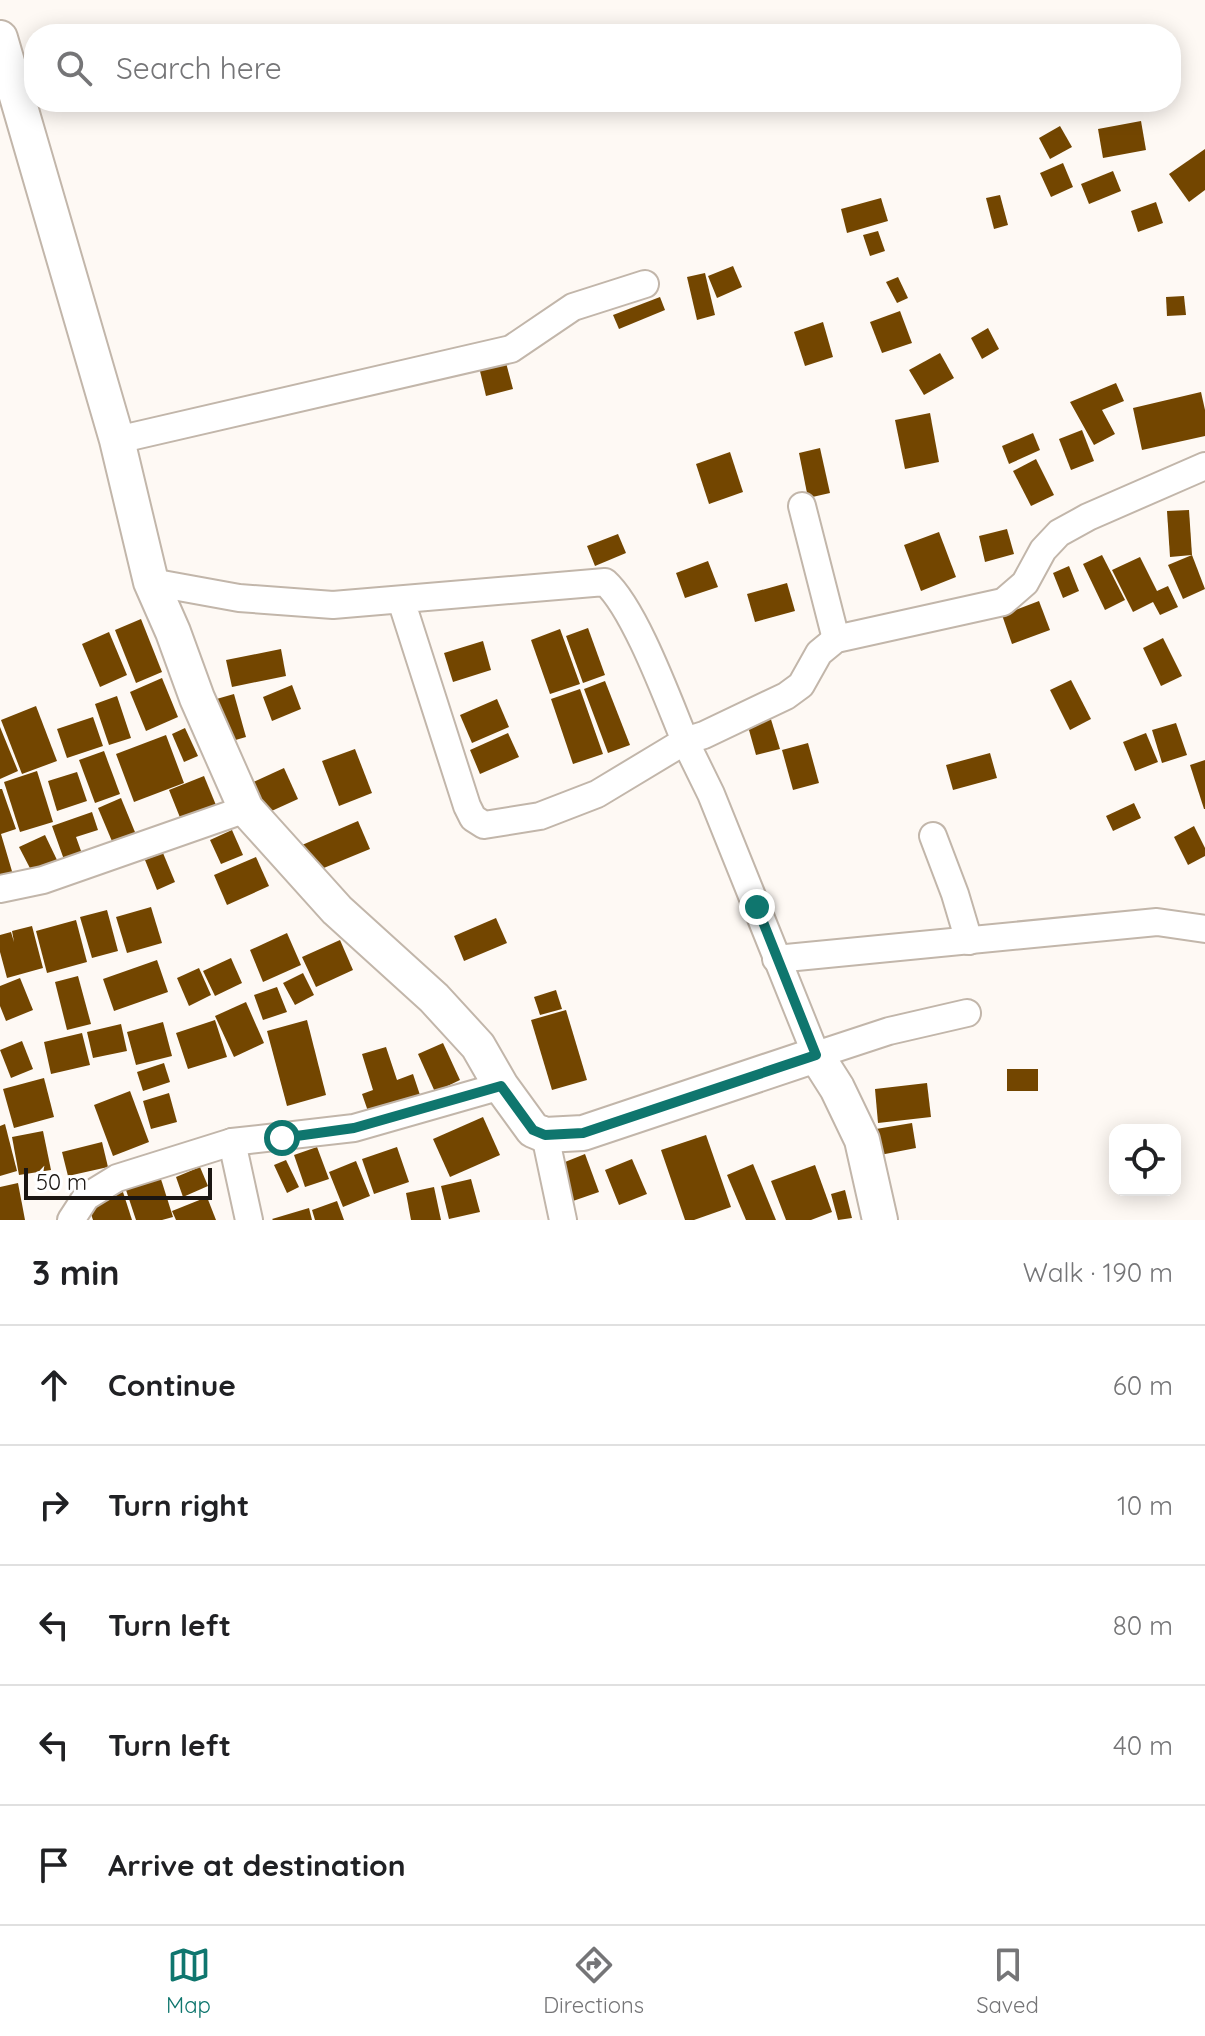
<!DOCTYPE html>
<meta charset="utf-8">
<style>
body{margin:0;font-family:Quicksand,sans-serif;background:#f6f6f6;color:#202124}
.controls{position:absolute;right:24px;bottom:24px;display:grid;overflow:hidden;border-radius:16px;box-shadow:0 4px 20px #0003}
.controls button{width:72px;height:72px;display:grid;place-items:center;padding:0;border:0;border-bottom:2px solid #e0e0e0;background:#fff;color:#202124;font:40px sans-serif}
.scale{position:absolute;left:24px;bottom:20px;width:188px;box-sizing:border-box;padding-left:8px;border:4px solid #1b1612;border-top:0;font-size:22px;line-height:28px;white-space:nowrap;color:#1b1612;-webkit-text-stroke:6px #fff;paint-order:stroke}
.stop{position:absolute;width:24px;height:24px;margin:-18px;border:6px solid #0f766e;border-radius:50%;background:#fff}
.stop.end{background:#0f766e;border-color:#fff;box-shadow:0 2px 8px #0008}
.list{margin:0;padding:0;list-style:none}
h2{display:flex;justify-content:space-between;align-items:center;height:104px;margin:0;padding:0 32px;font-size:34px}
h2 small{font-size:26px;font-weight:400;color:#757577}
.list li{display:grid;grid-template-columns:52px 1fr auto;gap:24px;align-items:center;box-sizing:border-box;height:120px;padding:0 32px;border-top:2px solid #e0e0e0}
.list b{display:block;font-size:30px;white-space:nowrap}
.list em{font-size:26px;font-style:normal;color:#757577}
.icon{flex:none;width:44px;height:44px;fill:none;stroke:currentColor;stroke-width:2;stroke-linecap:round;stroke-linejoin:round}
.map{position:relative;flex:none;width:1205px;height:1220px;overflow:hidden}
.search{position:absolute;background:#fff;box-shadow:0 4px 20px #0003;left:24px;right:24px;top:24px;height:88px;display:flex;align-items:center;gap:20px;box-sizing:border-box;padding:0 28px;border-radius:32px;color:#757577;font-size:30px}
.sheet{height:704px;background:#fff}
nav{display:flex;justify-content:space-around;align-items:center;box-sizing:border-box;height:112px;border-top:2px solid #e0e0e0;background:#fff;font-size:22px;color:#757577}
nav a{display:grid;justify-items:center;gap:4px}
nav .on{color:#0f766e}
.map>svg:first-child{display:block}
.building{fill:#734600}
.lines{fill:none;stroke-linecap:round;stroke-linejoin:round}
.minor-casing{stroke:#c2b6aa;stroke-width:30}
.tertiary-casing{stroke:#c2b6aa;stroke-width:38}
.minor{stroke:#fff;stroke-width:26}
.tertiary{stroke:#fff;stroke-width:34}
.route{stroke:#0f766e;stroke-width:10}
</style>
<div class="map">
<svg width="1205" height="1220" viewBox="0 0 1205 1220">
<rect width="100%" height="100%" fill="#fef9f4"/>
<g class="building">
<polygon points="1141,121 1146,150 1103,158 1098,129"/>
<polygon points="1060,126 1072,147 1050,159 1039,138"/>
<polygon points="1205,149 1205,190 1189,202 1169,174"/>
<polygon points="1063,163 1073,187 1051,197 1040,173"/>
<polygon points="1113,171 1121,191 1089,204 1081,184"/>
<polygon points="1000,195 1008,225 994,229 986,198"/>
<polygon points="881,198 888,221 847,233 841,209"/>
<polygon points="1156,202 1163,223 1138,232 1131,211"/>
<polygon points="878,231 885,251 870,256 863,235"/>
<polygon points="733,266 742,287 717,298 708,276"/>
<polygon points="705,273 715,315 697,320 687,277"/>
<polygon points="898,277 908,298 897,303 886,282"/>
<polygon points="1184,296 1186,315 1167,316 1166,297"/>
<polygon points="660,297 665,310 619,329 613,315"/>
<polygon points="900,311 912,343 882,353 870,322"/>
<polygon points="823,322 833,357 805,366 794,332"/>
<polygon points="988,328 999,349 982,359 971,338"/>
<polygon points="940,353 954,378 924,395 909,370"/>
<polygon points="505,359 513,389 486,396 479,367"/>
<polygon points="1116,383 1124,401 1102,410 1115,434 1094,445 1070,402"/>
<polygon points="1201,392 1205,410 1205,436 1142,450 1133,408"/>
<polygon points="930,413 939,462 905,469 895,420"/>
<polygon points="1082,430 1094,461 1071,470 1059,439"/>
<polygon points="1033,433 1040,450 1009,464 1002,446"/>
<polygon points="820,448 830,493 808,498 799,453"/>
<polygon points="730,452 743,492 709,504 696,464"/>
<polygon points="1036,459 1054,495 1031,506 1013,471"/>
<polygon points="1189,510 1192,555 1170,557 1167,511"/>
<polygon points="1007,529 1014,554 985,562 979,536"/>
<polygon points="939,532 956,577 921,591 904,545"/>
<polygon points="618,534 626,553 595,566 587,546"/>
<polygon points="1102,555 1125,600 1105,610 1083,564"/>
<polygon points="1192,555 1205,589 1183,599 1168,565"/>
<polygon points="1140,557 1157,591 1168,586 1178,607 1160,615 1153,602 1133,612 1112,570"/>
<polygon points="708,561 718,587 685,598 676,573"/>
<polygon points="1069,566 1079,591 1063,598 1053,573"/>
<polygon points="787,583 795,611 755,622 747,594"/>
<polygon points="1039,601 1050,630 1012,644 1002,615"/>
<polygon points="141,619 162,672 136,683 115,630"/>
<polygon points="588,628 605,675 583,683 566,636"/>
<polygon points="560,629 580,684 550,694 531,640"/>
<polygon points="109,632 127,675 100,687 82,644"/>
<polygon points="1163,638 1182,676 1161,686 1143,648"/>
<polygon points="483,641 491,670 453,682 444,653"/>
<polygon points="281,649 286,676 232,687 226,660"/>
<polygon points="162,678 178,717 146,731 130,692"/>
<polygon points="1071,680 1091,719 1070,730 1050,690"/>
<polygon points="605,681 630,745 608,753 584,689"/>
<polygon points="292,685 301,709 272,721 263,697"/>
<polygon points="580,689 603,754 573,764 551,699"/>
<polygon points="234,694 246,737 218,745 206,702"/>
<polygon points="117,696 131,738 109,745 95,704"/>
<polygon points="497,699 509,727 472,743 460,715"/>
<polygon points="36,706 57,761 22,774 1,720"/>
<polygon points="770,716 780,749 756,755 747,723"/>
<polygon points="93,717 103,746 67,758 57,729"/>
<polygon points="1176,723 1187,755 1162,763 1152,730"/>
<polygon points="0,727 18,771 0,779"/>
<polygon points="185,728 198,756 184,762 172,734"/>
<polygon points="508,733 519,757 480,774 470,750"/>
<polygon points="1146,733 1158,762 1135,771 1123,742"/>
<polygon points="166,735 184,783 134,802 116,754"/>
<polygon points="808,743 819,783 793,790 782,750"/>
<polygon points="355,749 372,793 339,806 322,761"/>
<polygon points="104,751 120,794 95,803 79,760"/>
<polygon points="990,753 997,778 953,790 946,765"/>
<polygon points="1205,760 1205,809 1204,809 1190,765"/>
<polygon points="284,768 298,799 265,814 251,783"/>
<polygon points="37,771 53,822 20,832 4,782"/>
<polygon points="77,772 87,801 57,811 48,781"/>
<polygon points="204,776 218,810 183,825 169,790"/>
<polygon points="0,789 2,789 16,829 1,834 14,878 0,882"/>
<polygon points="121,798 137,837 114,846 98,808"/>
<polygon points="1134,803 1141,818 1113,831 1106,816"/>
<polygon points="92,812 98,830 76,837 85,862 67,868 52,826"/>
<polygon points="358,821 370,849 314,872 302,845"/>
<polygon points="1194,826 1205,848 1205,856 1188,865 1174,837"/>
<polygon points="232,830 243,855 221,864 210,840"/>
<polygon points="45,835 57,860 32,872 19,847"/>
<polygon points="163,853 175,882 157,890 145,860"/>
<polygon points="256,857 269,886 227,905 214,875"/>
<polygon points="151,907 162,943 127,953 116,917"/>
<polygon points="107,910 118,951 92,958 80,917"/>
<polygon points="496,918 507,943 464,961 454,936"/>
<polygon points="76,920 87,962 47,973 36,931"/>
<polygon points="32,926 43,968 7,978 0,952 0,935 11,932 14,942 12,931"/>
<polygon points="287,933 301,965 263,982 250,950"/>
<polygon points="340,940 353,970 316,987 302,957"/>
<polygon points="231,958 242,983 215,996 203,971"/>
<polygon points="157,960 168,992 114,1011 103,979"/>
<polygon points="199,968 211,995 189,1006 177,978"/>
<polygon points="303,973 314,995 295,1005 283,983"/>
<polygon points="78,976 91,1024 67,1030 55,982"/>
<polygon points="20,978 33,1010 6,1021 0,1006 0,986"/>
<polygon points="277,987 287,1012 263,1020 254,995"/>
<polygon points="556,990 562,1009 540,1015 534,997"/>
<polygon points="246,1002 264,1043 234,1057 215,1016"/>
<polygon points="566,1010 587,1080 552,1090 531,1020"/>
<polygon points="215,1020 227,1057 188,1069 176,1033"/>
<polygon points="307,1020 326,1095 287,1106 267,1031"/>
<polygon points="163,1022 172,1056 136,1065 127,1032"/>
<polygon points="121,1024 127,1051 93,1058 87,1032"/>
<polygon points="82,1033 90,1065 51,1074 44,1042"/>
<polygon points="22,1041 33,1069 11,1078 0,1050"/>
<polygon points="443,1043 460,1080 435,1092 418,1054"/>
<polygon points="386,1047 397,1080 413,1074 421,1098 370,1117 362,1094 373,1090 362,1054"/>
<polygon points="164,1063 170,1082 143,1091 137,1072"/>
<rect x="1007" y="1069" width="31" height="22"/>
<polygon points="44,1078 54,1117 14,1128 3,1089"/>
<polygon points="927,1083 931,1117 878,1123 875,1089"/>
<polygon points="130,1091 149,1142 113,1156 94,1105"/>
<polygon points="169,1093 177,1122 151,1129 143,1101"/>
<polygon points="483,1117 500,1155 450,1177 433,1139"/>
<polygon points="912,1123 916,1148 880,1155 876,1129"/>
<polygon points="5,1124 17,1171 0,1176 0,1126"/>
<polygon points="43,1131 51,1170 19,1175 12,1137"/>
<polygon points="706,1135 731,1207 694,1220 685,1220 661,1150"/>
<polygon points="102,1142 108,1167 68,1176 62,1152"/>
<polygon points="317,1147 329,1179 305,1187 294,1155"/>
<polygon points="397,1147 409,1182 374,1194 362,1159"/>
<polygon points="585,1154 599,1192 573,1201 560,1164"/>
<polygon points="632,1159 647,1194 619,1205 605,1170"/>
<polygon points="286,1160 299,1187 287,1193 274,1165"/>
<polygon points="356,1161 370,1196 343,1207 329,1172"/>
<polygon points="753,1164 776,1220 746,1220 727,1175"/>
<polygon points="815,1165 832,1212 811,1220 786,1220 771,1181"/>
<polygon points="200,1167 208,1186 183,1197 176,1177"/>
<polygon points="160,1176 173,1217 162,1220 136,1220 125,1187"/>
<polygon points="471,1179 480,1212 449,1219 441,1186"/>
<polygon points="18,1183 25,1220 0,1220 0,1187"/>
<polygon points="434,1187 441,1220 411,1220 406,1193"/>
<polygon points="845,1190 852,1218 838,1220 831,1194"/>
<polygon points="123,1192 132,1220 93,1220 88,1205"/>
<polygon points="207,1197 216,1220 176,1220 172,1211"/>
<polygon points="337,1201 344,1220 315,1220 312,1210"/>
<polygon points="309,1208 312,1220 273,1220 272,1219"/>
</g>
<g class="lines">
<g class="minor-casing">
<g id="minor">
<polyline points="117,440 511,349 573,307 645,284"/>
<polyline points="802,506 836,639"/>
<path d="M 151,582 L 239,598 L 333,605 L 605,582 C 635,609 668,700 685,741 L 597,794 L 540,816 L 484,825 L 473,818 L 467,806 L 401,600"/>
<polyline points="933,836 955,894 969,941"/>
<polyline points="0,889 43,880 246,809"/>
<polyline points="776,959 1157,922 1205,929"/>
<polyline points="967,1013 889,1031 816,1055 711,794 685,741 704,735 786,696 801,685 819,653 836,639 1003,602 1025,583 1043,550 1059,533 1088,517 1205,466"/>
<polyline points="545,1135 563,1220"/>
<polyline points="232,1142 249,1220"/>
<polyline points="71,1220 86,1197 117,1178 232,1142 354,1128 501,1086"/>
</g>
</g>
<g class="tertiary-casing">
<polyline id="tertiary" points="0,38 117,440 151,582 173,632 197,698 246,809 337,910 434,998 478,1046 501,1086 533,1130 545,1135 583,1133 816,1055 837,1088 862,1140 880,1220"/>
</g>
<use href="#minor" class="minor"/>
<use href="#tertiary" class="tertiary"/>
</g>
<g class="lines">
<polyline class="route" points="282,1138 354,1128 501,1086 533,1130 545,1135 583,1133 816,1055 757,907"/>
</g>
</svg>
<div class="controls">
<button><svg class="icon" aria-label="locate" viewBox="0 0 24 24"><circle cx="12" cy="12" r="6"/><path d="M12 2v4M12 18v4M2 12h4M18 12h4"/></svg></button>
</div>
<div class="scale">50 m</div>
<div class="stop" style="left:282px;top:1138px"></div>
<div class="stop end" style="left:757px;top:907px"></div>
<div class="search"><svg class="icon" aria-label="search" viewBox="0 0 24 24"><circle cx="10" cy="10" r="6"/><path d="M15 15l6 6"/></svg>Search here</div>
</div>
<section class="sheet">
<h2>3 min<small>Walk · 190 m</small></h2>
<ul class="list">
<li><svg class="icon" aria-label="ahead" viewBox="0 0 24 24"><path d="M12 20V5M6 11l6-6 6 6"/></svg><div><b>Continue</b></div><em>60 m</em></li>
<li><svg class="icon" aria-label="right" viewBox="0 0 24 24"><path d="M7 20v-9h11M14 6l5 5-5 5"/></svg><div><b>Turn right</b></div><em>10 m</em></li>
<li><svg class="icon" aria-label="left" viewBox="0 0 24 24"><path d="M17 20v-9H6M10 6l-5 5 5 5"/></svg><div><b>Turn left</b></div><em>80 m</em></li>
<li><svg class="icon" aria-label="left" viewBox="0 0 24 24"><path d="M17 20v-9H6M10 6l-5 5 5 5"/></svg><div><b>Turn left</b></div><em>40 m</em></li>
<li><svg class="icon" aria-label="arrive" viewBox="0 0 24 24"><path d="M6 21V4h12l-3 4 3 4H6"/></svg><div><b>Arrive at destination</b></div></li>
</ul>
</section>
<nav>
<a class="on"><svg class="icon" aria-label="map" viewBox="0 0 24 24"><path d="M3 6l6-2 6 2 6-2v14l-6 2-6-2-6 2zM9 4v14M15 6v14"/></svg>Map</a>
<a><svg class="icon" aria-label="directions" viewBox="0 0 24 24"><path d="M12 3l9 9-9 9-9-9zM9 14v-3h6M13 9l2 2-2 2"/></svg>Directions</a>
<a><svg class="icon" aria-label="saved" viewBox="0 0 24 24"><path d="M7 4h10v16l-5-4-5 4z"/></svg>Saved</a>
</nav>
